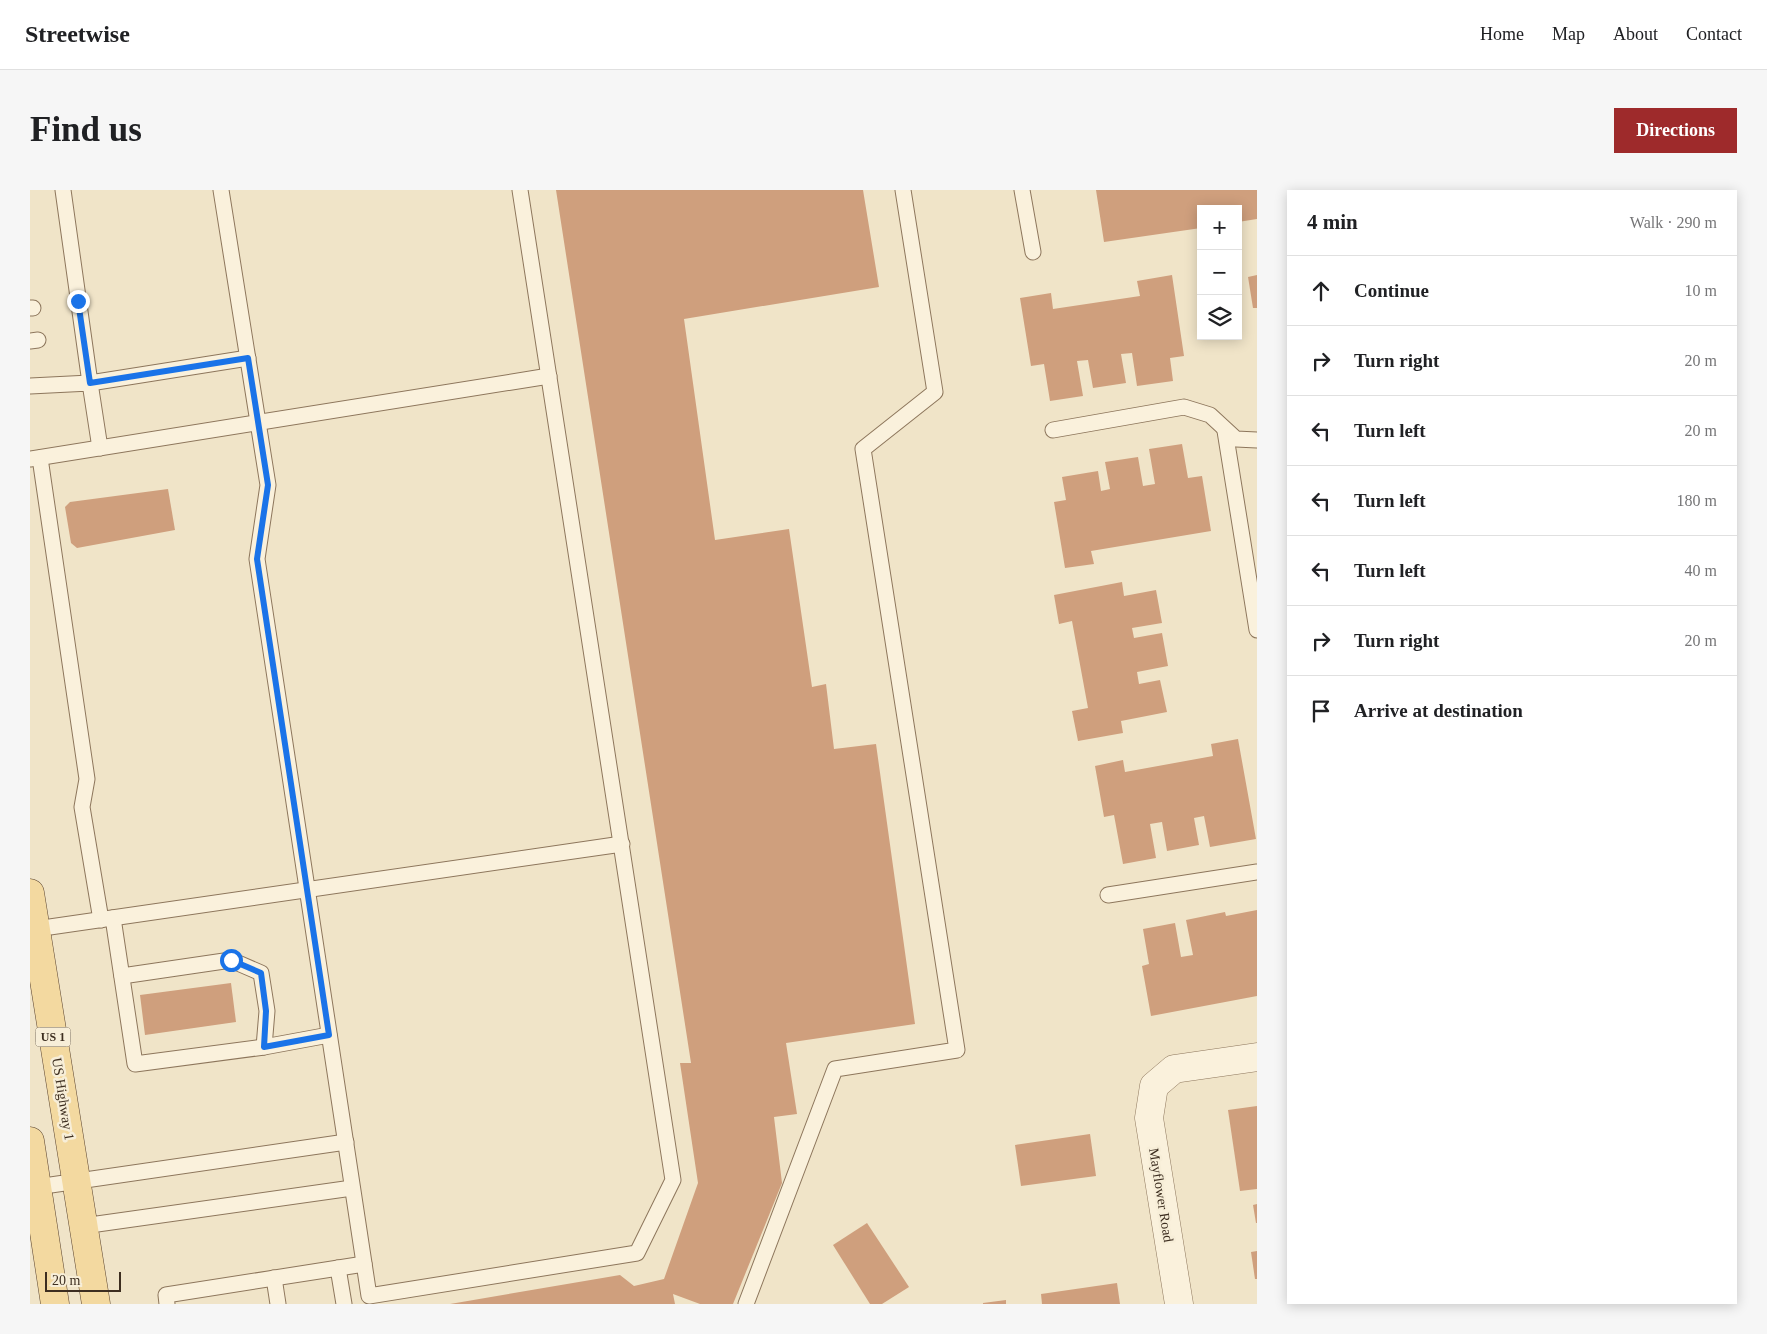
<!DOCTYPE html>
<meta charset="utf-8">
<style>
body{margin:0;font-family:"Times New Roman",serif;background:#f6f6f6;color:#202124}
.controls{position:absolute;right:15px;top:15px;display:grid;overflow:hidden;border-radius:0px;box-shadow:0 2px 12px #0003}
.controls button{width:45px;height:45px;display:grid;place-items:center;padding:0;border:0;border-bottom:1px solid #e0e0e0;background:#fff;color:#202124;font:25px sans-serif}
.scale{position:absolute;left:15px;bottom:12px;width:76px;box-sizing:border-box;padding-left:5px;border:2px solid #3d2e20;border-top:0;font-size:14px;line-height:18px;white-space:nowrap;color:#3d2e20;-webkit-text-stroke:4px #f7eed8;paint-order:stroke}
.stop{position:absolute;width:15px;height:15px;margin:-11px;border:4px solid #1a73e8;border-radius:50%;background:#fff}
.stop.end{background:#1a73e8;border-color:#fff;box-shadow:0 1px 5px #0008}
.list{margin:0;padding:0;list-style:none}
h2{display:flex;justify-content:space-between;align-items:center;height:65px;margin:0;padding:0 20px;font-size:21px}
h2 small{font-size:16px;font-weight:400;color:#757577}
.list li{display:grid;grid-template-columns:32px 1fr auto;gap:15px;align-items:center;box-sizing:border-box;height:70px;padding:0 20px;border-top:1px solid #e0e0e0}
.list b{display:block;font-size:19px;white-space:nowrap}
.list em{font-size:16px;font-style:normal;color:#757577}
.icon{flex:none;width:28px;height:28px;fill:none;stroke:currentColor;stroke-width:2;stroke-linecap:round;stroke-linejoin:round}
.map{position:relative;flex:none;width:1227px;height:1114px;overflow:hidden;border-radius:0px}
header{display:flex;align-items:center;gap:30px;box-sizing:border-box;height:70px;padding:0 25px;background:#fff;border-bottom:1px solid #e0e0e0}
header strong{font-size:24px}
nav{display:flex;gap:28px;margin-inline-start:auto;font-size:18px}
.intro{display:flex;align-items:center;justify-content:space-between;box-sizing:border-box;height:120px;padding:0 30px}
h1{margin:0;font-size:35px}
.button{padding:12px 22px;border-radius:0px;background:#9e2a2b;color:#fff;font-size:18px;font-weight:700}
main{display:flex;gap:30px;padding:0 30px}
aside{flex:1;background:#fff;border-radius:0px;box-shadow:0 2px 12px #0003}
.map>svg:first-child{display:block}
.building{fill:#cf9f7d}
.lines{fill:none;stroke-linecap:round;stroke-linejoin:round}
.service-casing{stroke:#8d765c;stroke-width:17}
.minor-casing{stroke:#8d765c;stroke-width:29}
.primary-casing{stroke:#5b4430;stroke-width:29}
.service{stroke:#faf1dc;stroke-width:15}
.minor{stroke:#faf1dc;stroke-width:28}
.primary{stroke:#f3d9a0;stroke-width:28}
.route{stroke:#1a73e8;stroke-width:6}
.labels{text-anchor:middle;dominant-baseline:central;stroke-width:5;stroke-linejoin:round;paint-order:stroke}
.shield{fill:#f7eed8;stroke:#756857;stroke-width:1}
.shield-label{font-size:12px;font-weight:bold;fill:#3d2e20}
.street-label{font-size:14px;fill:#3d2e20;stroke:#f7eed8}
</style>
<header>
<strong>Streetwise</strong>
<nav><a>Home</a><a>Map</a><a>About</a><a>Contact</a></nav>
</header>
<div class="intro"><h1>Find us</h1><a class="button">Directions</a></div>
<main>
<div class="map">
<svg width="1227" height="1114" viewBox="0 0 1227 1114">
<rect width="100%" height="100%" fill="#f0e4c8"/>
<g class="building">
<polygon points="526,0 833,0 849,97 654,129 685,350 759,339 782,497 796,494 804,559 846,554 885,834 756,853 767,924 744,927 752,993 703,1114 670,1114 643,1104 645,1114 420,1114 590,1085 604,1096 634,1089 668,993 650,873 661,873"/>
<polygon points="1066,0 1227,0 1227,29 1208,32 1208,19 1171,19 1171,38 1074,52"/>
<polygon points="1142,85 1154,166 1140,168 1143,191 1107,196 1102,163 1091,164 1096,193 1063,198 1058,170 1047,171 1053,206 1020,211 1014,174 1001,176 990,108 1021,103 1023,119 1110,106 1107,91"/>
<polygon points="1227,85 1227,118 1223,118 1218,87"/>
<polygon points="1152,254 1158,288 1172,286 1181,341 1061,361 1064,374 1035,378 1024,312 1036,310 1032,287 1068,281 1071,301 1080,299 1075,272 1108,267 1113,296 1125,294 1119,259"/>
<polygon points="138,299 145,340 47,358 41,353 35,317 40,312"/>
<polygon points="1092,392 1094,406 1126,400 1132,433 1102,438 1104,448 1132,443 1138,476 1107,482 1109,494 1130,490 1137,522 1091,531 1093,543 1048,551 1042,521 1058,518 1042,431 1029,434 1024,405"/>
<polygon points="1208,549 1226,649 1180,657 1174,626 1164,628 1169,655 1137,661 1132,632 1120,634 1126,668 1093,674 1084,625 1074,627 1065,576 1093,570 1095,582 1183,566 1181,554"/>
<polygon points="1227,720 1227,806 1121,826 1112,776 1119,774 1113,739 1145,733 1151,767 1163,765 1156,730 1195,722 1196,726"/>
<polygon points="201,793 206,832 115,845 110,805"/>
<polygon points="1227,916 1227,999 1210,1001 1198,920"/>
<polygon points="1060,944 1066,986 991,996 985,955"/>
<polygon points="1227,1014 1227,1033 1226,1033 1223,1015"/>
<polygon points="837,1033 879,1097 852,1114 840,1114 803,1055"/>
<polygon points="1227,1061 1227,1089 1225,1089 1221,1062"/>
<polygon points="1087,1093 1090,1114 1012,1114 1011,1104"/>
<polygon points="976,1110 976,1114 953,1114 953,1113"/>
</g>
<g class="lines">
<g class="service-casing">
<g id="service">
<polyline points="33,0 60,193 218,168"/>
<polyline points="191,0 238,295 227,369 339,1106 607,1063 643,990 490,0"/>
<polyline points="992,0 1003,62"/>
<polyline points="0,118 3,118"/>
<polyline points="0,151 8,150"/>
<polyline points="0,196 60,193 70,258"/>
<polyline points="1023,240 1154,217 1180,225 1206,249 1227,250"/>
<polyline points="1195,241 1227,440"/>
<polyline points="10,268 57,589 52,617 71,730"/>
<polyline points="0,269 519,186"/>
<polyline points="1078,705 1227,682"/>
<polyline points="83,728 105,874 234,857 299,845"/>
<polyline points="6,739 592,654"/>
<polyline points="92,786 201,770 231,783 237,821 234,857"/>
<polyline points="7,997 316,952"/>
<polyline points="53,1036 322,998"/>
<polyline points="308,1078 314,1114"/>
<polyline points="244,1088 248,1114"/>
<polyline points="137,1114 136,1105 334,1074"/>
<polyline points="716,1114 805,879 927,860 833,259 905,202 873,0"/>
</g>
</g>
<g class="minor-casing">
<polyline id="minor" points="1149,1114 1119,928 1124,896 1144,879 1227,867"/>
</g>
<g class="primary-casing">
<g id="primary">
<polyline points="0,703 66,1114"/>
<polyline points="0,951 25,1114"/>
</g>
</g>
<use href="#service" class="service"/>
<use href="#minor" class="minor"/>
<use href="#primary" class="primary"/>
</g>
<g class="lines">
<polyline class="route" points="48,111 60,193 218,168 238,295 227,369 299,845 234,857 236,821 231,783 201,770"/>
</g>
<g class="labels">
<rect class="shield" x="5.5" y="837.5" width="35" height="19" rx="4"/>
<g class="shield-label">
<text x="23" y="847">US 1</text>
</g>
<g class="street-label">
<text transform="translate(33 909) rotate(81)">US Highway 1</text>
<text transform="translate(1131 1005) rotate(81)">Mayflower Road</text>
</g>
</g>
</svg>
<div class="controls">
<button>+</button>
<button>−</button>
<button><svg class="icon" aria-label="layers" viewBox="0 0 24 24"><path d="M12 4l9 5-9 5-9-5zM3 14l9 5 9-5"/></svg></button>
</div>
<div class="scale">20 m</div>
<div class="stop" style="left:201px;top:770px"></div>
<div class="stop end" style="left:48px;top:111px"></div>
</div>
<aside>
<h2>4 min<small>Walk · 290 m</small></h2>
<ul class="list">
<li><svg class="icon" aria-label="ahead" viewBox="0 0 24 24"><path d="M12 20V5M6 11l6-6 6 6"/></svg><div><b>Continue</b></div><em>10 m</em></li>
<li><svg class="icon" aria-label="right" viewBox="0 0 24 24"><path d="M7 20v-9h11M14 6l5 5-5 5"/></svg><div><b>Turn right</b></div><em>20 m</em></li>
<li><svg class="icon" aria-label="left" viewBox="0 0 24 24"><path d="M17 20v-9H6M10 6l-5 5 5 5"/></svg><div><b>Turn left</b></div><em>20 m</em></li>
<li><svg class="icon" aria-label="left" viewBox="0 0 24 24"><path d="M17 20v-9H6M10 6l-5 5 5 5"/></svg><div><b>Turn left</b></div><em>180 m</em></li>
<li><svg class="icon" aria-label="left" viewBox="0 0 24 24"><path d="M17 20v-9H6M10 6l-5 5 5 5"/></svg><div><b>Turn left</b></div><em>40 m</em></li>
<li><svg class="icon" aria-label="right" viewBox="0 0 24 24"><path d="M7 20v-9h11M14 6l5 5-5 5"/></svg><div><b>Turn right</b></div><em>20 m</em></li>
<li><svg class="icon" aria-label="arrive" viewBox="0 0 24 24"><path d="M6 21V4h12l-3 4 3 4H6"/></svg><div><b>Arrive at destination</b></div></li>
</ul>
</aside>
</main>
